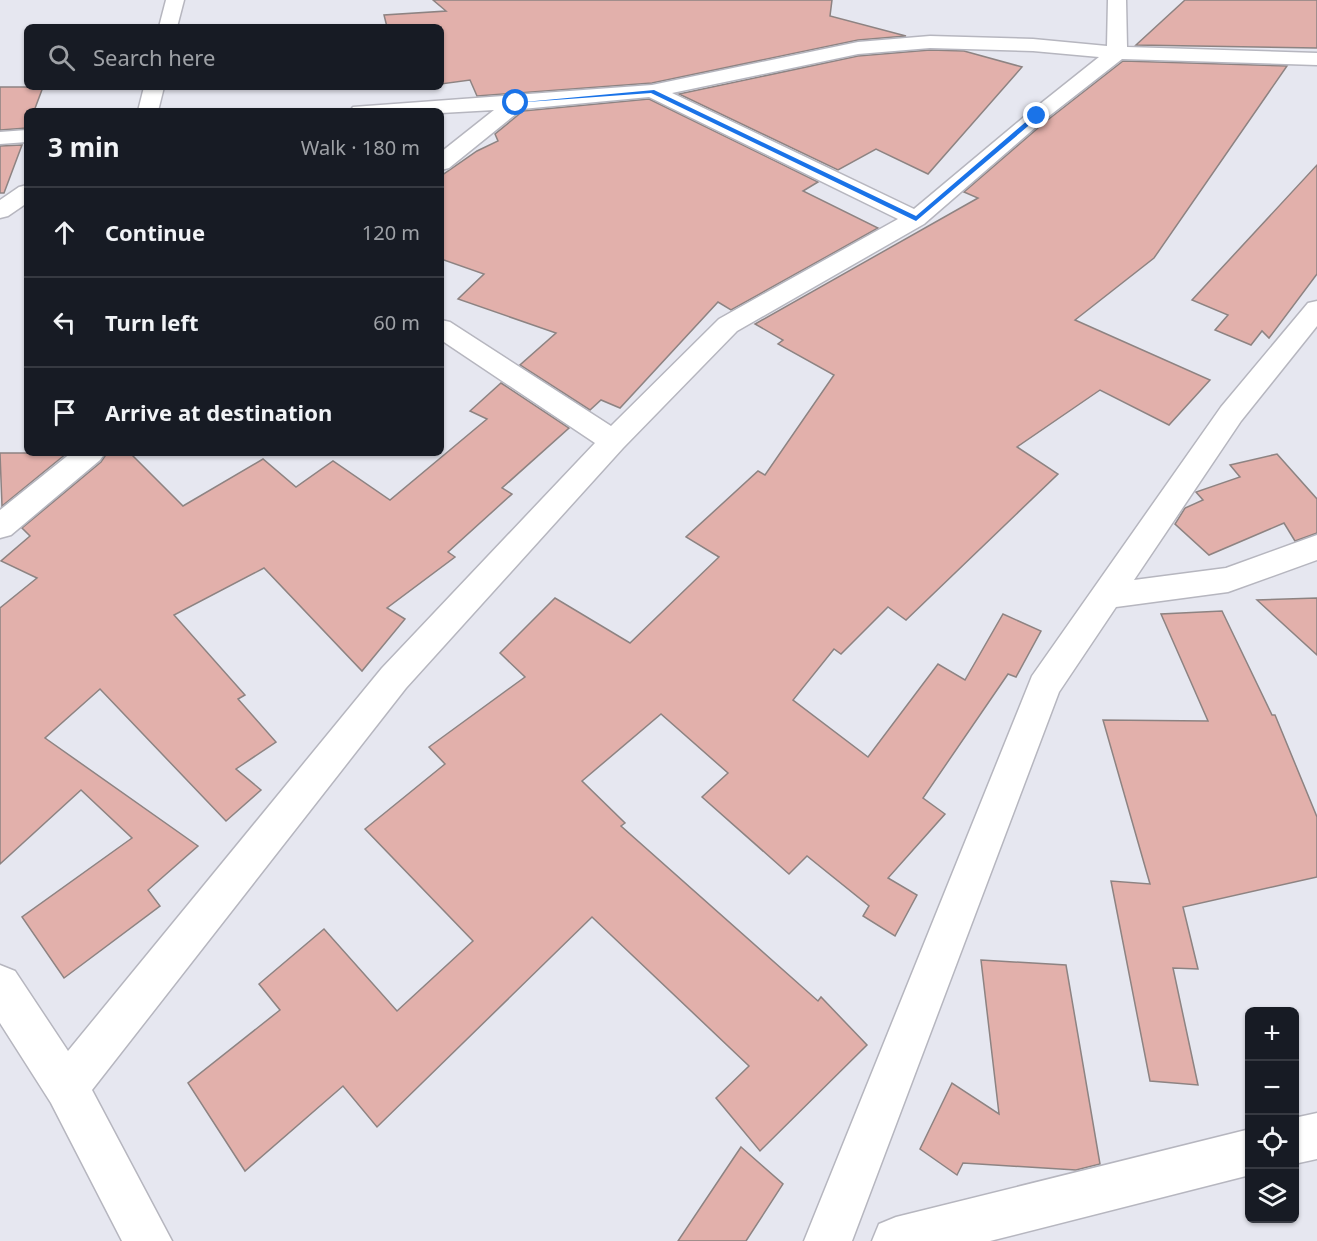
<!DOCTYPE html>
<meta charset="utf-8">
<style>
body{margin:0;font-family:"Noto Sans",sans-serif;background:#242831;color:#f1f3f6}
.controls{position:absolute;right:18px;bottom:18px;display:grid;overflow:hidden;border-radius:9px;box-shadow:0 2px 4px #0004}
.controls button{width:54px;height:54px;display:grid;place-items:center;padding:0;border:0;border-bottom:2px solid #363941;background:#171b24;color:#f1f3f6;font:30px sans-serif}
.stop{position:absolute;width:18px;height:18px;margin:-14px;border:4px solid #1a73e8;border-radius:50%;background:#fff}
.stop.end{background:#1a73e8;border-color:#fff;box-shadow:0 2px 6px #0008}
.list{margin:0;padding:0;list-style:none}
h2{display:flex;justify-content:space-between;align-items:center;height:78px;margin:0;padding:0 24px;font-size:26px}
h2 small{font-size:20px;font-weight:400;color:#9ea1a6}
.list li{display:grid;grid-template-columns:39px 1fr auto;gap:18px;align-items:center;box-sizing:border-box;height:90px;padding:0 24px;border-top:2px solid #363941}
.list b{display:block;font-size:22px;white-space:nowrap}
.list em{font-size:20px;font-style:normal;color:#9ea1a6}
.icon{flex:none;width:33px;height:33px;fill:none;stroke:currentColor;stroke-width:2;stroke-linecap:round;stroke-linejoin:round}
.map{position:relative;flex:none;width:1317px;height:1241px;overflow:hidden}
.search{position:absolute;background:#171b24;box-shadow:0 2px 4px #0004;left:24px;top:24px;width:420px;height:66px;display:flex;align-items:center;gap:15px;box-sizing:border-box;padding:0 21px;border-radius:9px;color:#9ea1a6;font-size:22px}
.panel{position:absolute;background:#171b24;box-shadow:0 2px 4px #0004;left:24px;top:108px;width:420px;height:348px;border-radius:9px}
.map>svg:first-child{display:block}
.building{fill:#e2b0ab;stroke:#8d8382;stroke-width:1.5}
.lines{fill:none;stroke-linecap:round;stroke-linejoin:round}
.minor-casing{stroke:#b6b6bf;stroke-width:3}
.minor{fill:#fff;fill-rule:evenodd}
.route{fill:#1a73e8}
</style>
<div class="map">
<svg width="1317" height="1241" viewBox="0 0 1317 1241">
<rect width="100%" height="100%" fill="#e6e7f0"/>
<g class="building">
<polygon points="433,0 832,0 830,16 906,36 858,40 652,83 477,96 470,80 441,84 441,27 387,27 384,15 446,11"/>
<polygon points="1185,0 1317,0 1317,48 1136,45"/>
<polygon points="930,50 964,51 1022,67 928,174 876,149 838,170 679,94 858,56"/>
<polygon points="1123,61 1287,66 1154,258 1075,320 1210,380 1169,425 1100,390 1017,447 1058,474 906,620 888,607 841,654 834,649 793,700 868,757 938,664 965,680 1003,614 1041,631 1016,677 1008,674 923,798 945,814 888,878 917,895 895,936 863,916 869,906 807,856 789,874 702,797 728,773 661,714 582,781 625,823 621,826 818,1001 821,997 867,1045 760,1151 716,1098 749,1066 592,917 377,1127 343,1086 245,1171 188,1083 280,1010 259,984 324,929 397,1011 473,941 365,829 445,764 429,747 525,677 500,653 555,598 630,643 719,557 686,537 758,471 765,475 834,375 778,344 783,340 755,324 978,198 964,192 1045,122"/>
<polygon points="0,87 43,87 34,111 27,111 27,128 0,130"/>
<polygon points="649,99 818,182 803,191 878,228 731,310 718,302 620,408 601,400 590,410 520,365 556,333 458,299 484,274 441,259 441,176 477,151 498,141 495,134 523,111"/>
<polygon points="22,145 4,193 0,193 0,146"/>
<polygon points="1317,165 1317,274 1269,338 1262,331 1251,345 1215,330 1228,315 1192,300"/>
<polygon points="501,383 569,428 502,488 512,494 448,552 455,557 387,608 405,619 362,671 264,568 174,615 245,695 238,699 276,742 236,769 261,790 226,821 100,689 45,738 198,846 148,890 160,906 64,978 22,917 132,838 81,790 0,864 0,608 37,578 1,561 30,536 22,528 101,462 107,453 130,453 183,506 263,459 296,487 333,461 390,500 487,419 470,411"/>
<polygon points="0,453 67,453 2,506"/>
<polygon points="1277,454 1317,499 1317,533 1295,541 1284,523 1209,555 1175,524 1185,508 1203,500 1196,492 1240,477 1230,465"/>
<polygon points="1317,598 1317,655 1257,600"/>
<polygon points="1222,611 1272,715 1275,715 1317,817 1317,877 1183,907 1198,969 1173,968 1198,1085 1150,1081 1111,881 1150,884 1103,720 1208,721 1161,614"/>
<polygon points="981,960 1066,965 1100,1164 1076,1170 963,1163 957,1175 920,1149 952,1083 999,1114"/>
<polygon points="741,1147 783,1184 746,1241 678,1241"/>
</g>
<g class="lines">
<g class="minor-casing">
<g id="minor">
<polygon points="166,0 184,0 177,27 159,27"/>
<path d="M 1108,0 L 1126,0 L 1127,47 L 1317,53 L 1317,65 L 1122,59 L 1044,120 L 924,224 L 737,331 L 623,448 L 406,688 L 92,1090 L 172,1241 L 122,1241 L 51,1103 L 0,1023 L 0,965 L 15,971 L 68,1051 L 382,668 L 595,443 L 441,340 L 441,320 L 450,322 L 611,426 L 719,319 L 898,219 L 649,97 L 522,109 L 449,168 L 441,170 L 441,152 L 494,110 L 441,113 L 441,111 L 350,111 L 353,107 L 652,85 L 858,42 L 930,36 L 1033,39 L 1107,46 ZM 930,48 L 1033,51 L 1099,57 L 1030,112 L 914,209 L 672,93 L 858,54 Z"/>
<polygon points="144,87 164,87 158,111 138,111"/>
<polygon points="27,130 27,142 0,144 0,132"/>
<polygon points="27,185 27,203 8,216 0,218 0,200 19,187"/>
<polygon points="1317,301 1317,326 1241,421 1134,580 1226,568 1317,535 1317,560 1228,592 1116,607 1059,692 852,1241 804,1241 1032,676 1221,407 1308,303"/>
<polygon points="71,453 105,453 100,460 11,535 0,538 0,510"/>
<polygon points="1317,1113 1317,1159 1294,1164 1294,1118"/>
<polygon points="1250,1129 1250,1175 990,1241 872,1241 879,1224 896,1217"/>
</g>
</g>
<use href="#minor" class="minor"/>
</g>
<polygon class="route" points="654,90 916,216 1035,114 1040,116 916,221 651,93 513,103"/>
</svg>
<div class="controls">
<button>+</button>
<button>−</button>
<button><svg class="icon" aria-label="locate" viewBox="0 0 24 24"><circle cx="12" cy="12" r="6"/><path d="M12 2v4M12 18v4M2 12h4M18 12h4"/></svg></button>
<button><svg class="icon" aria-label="layers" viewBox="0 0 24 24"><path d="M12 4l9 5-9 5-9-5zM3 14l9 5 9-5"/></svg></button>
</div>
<div class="stop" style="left:516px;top:103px"></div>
<div class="stop end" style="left:1037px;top:116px"></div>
<div class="search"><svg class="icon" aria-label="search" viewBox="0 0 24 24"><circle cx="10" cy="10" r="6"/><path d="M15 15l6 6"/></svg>Search here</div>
<section class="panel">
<h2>3 min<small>Walk · 180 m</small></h2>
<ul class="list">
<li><svg class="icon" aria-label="ahead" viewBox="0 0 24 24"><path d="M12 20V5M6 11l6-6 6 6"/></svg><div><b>Continue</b></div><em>120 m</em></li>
<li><svg class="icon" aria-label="left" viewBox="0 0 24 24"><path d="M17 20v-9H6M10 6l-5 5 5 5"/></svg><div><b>Turn left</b></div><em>60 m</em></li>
<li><svg class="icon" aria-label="arrive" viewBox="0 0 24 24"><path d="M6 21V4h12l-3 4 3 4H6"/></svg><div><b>Arrive at destination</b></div></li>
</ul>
</section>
</div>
